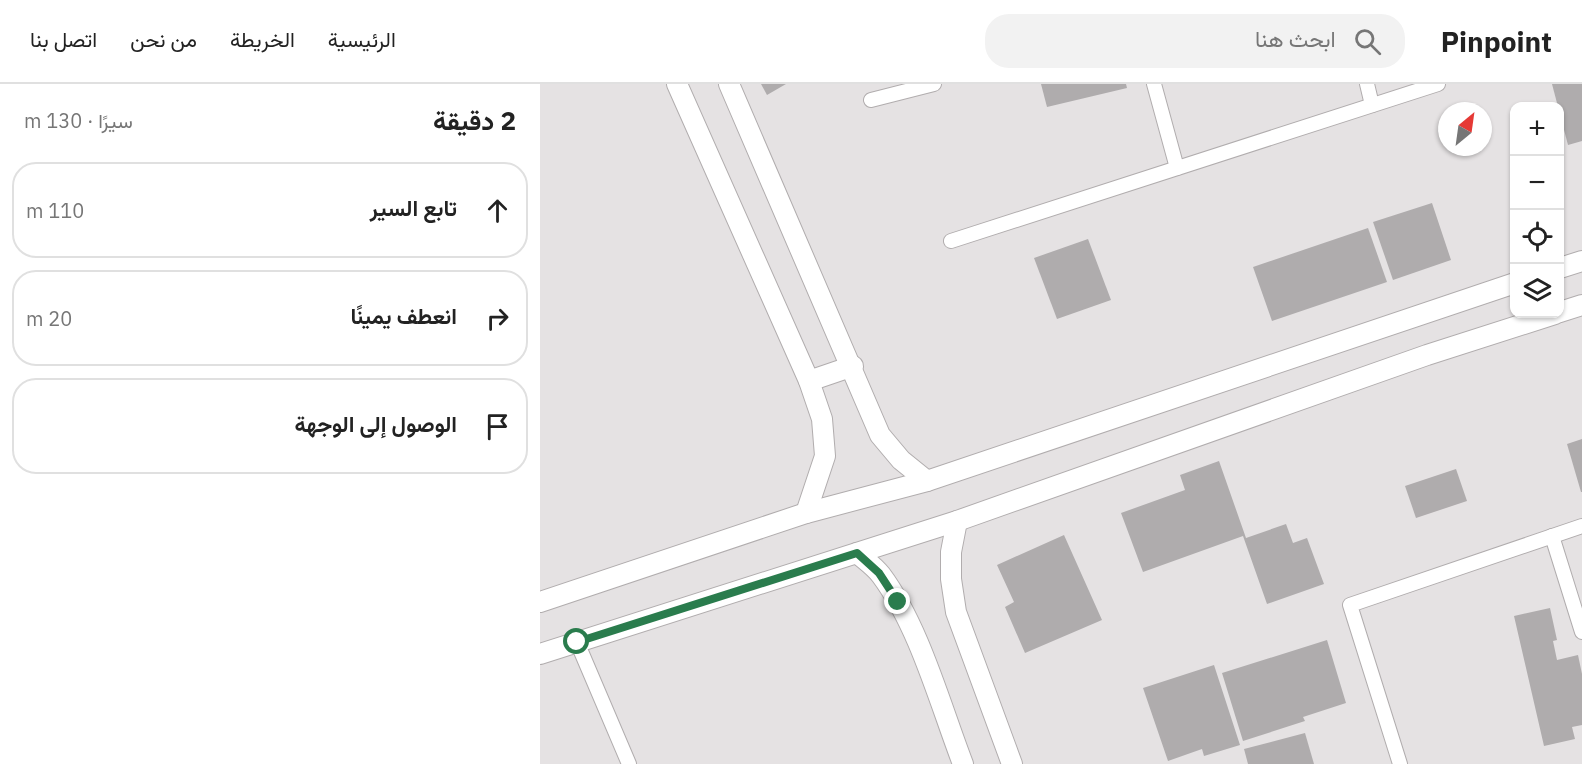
<!DOCTYPE html>
<html lang="ar">
<meta charset="utf-8">
<style>
body{margin:0;font-family:"IBM Plex Sans",Vazirmatn,sans-serif;background:#f2f2f2;color:#222;direction:rtl}
.controls{position:absolute;right:18px;top:18px;display:grid;overflow:hidden;border-radius:12px;box-shadow:0 2px 4px #0004}
.controls button{width:54px;height:54px;display:grid;place-items:center;padding:0;border:0;border-bottom:2px solid #e0e0e0;background:#fff;color:#222;font:30px sans-serif}
.compass{position:absolute;left:898px;top:18px;width:54px;height:54px;border-radius:50%;background:#fff;box-shadow:0 2px 4px #0004;rotate:29deg}
.stop{position:absolute;width:18px;height:18px;margin:-14px;border:4px solid #2a7c4d;border-radius:50%;background:#fff}
.stop.end{background:#2a7c4d;border-color:#fff;box-shadow:0 2px 6px #0008}
.list{margin:0;padding:0;list-style:none}
h2{display:flex;justify-content:space-between;align-items:center;height:78px;margin:0;padding:0 24px;font-size:26px}
h2 small{font-size:20px;font-weight:400;color:#767676}
.list li{display:grid;grid-template-columns:39px 1fr auto;gap:18px;align-items:center;box-sizing:border-box;height:96px;margin:0 12px 12px;padding:0 12px;border:2px solid #e0e0e0;border-radius:24px}
.list b{display:block;font-size:22px;white-space:nowrap}
.list em{font-size:20px;font-style:normal;color:#767676}
.icon{flex:none;width:33px;height:33px;fill:none;stroke:currentColor;stroke-width:2;stroke-linecap:round;stroke-linejoin:round}
.map{position:relative;flex:none;width:1042px;height:680px;overflow:hidden;direction:ltr}
header{display:flex;align-items:center;gap:36px;box-sizing:border-box;height:84px;padding:0 30px;background:#fff;border-bottom:2px solid #e0e0e0}
header strong{font-size:28px}
nav{display:flex;gap:33px;margin-inline-start:auto;font-size:21px}
.search{width:420px;height:54px;background:#f2f2f2;display:flex;align-items:center;gap:15px;box-sizing:border-box;padding:0 21px;border-radius:24px;color:#767676;font-size:22px}
main{display:flex}
aside{flex:1;background:#fff}
.map>svg:first-child{display:block}
.building{fill:#afacad}
.lines{fill:none;stroke-linecap:round;stroke-linejoin:round}
.street-casing{stroke:#b1adae;stroke-width:16}
.secondary-casing{stroke:#b1adae;stroke-width:22}
.street{stroke:#fff;stroke-width:14}
.secondary{stroke:#fff;stroke-width:20}
.route{stroke:#2a7c4d;stroke-width:8}
</style>
<header>
<strong>Pinpoint</strong>
<div class="search"><svg class="icon" aria-label="search" viewBox="0 0 24 24"><circle cx="10" cy="10" r="6"/><path d="M15 15l6 6"/></svg>ابحث هنا</div>
<nav><a>الرئيسية</a><a>الخريطة</a><a>من نحن</a><a>اتصل بنا</a></nav>
</header>
<main>
<div class="map">
<svg width="1042" height="680" viewBox="0 0 1042 680">
<rect width="100%" height="100%" fill="#e5e2e3"/>
<g class="building">
<polygon points="221,0 246,0 227,11"/>
<polygon points="501,0 586,0 587,4 507,23"/>
<polygon points="1012,0 1042,0 1042,57 1028,61"/>
<polygon points="892,119 911,176 853,196 833,138"/>
<polygon points="828,144 847,198 732,237 713,183"/>
<polygon points="548,155 571,216 517,235 494,174"/>
<polygon points="1042,355 1042,408 1041,408 1027,360"/>
<polygon points="679,377 706,454 746,440 753,459 767,454 784,500 727,520 703,452 603,488 581,429 645,406 640,391"/>
<polygon points="916,385 927,417 876,434 865,402"/>
<polygon points="524,451 562,536 485,569 465,523 474,518 457,481"/>
<polygon points="1010,524 1017,556 1013,557 1017,576 1038,571 1042,590 1042,641 1032,643 1035,655 1004,662 974,532"/>
<polygon points="787,556 806,619 763,633 765,637 703,657 682,589"/>
<polygon points="674,581 700,661 664,672 662,665 628,677 603,604"/>
<polygon points="765,649 774,680 708,680 704,665"/>
</g>
<g class="lines">
<g class="street-casing">
<g id="street">
<polyline points="614,0 637,84"/>
<polyline points="827,0 832,21"/>
<polyline points="331,16 394,0"/>
<polyline points="411,157 898,0"/>
<polyline points="1012,452 1042,548"/>
<polyline points="37,558 89,680"/>
<polyline points="860,680 810,521 1042,442"/>
</g>
</g>
<g class="secondary-casing">
<g id="secondary">
<polyline points="137,0 269,297 282,335 285,372 266,429"/>
<polyline points="189,0 340,351 361,376 387,397"/>
<polyline points="1020,184 1042,177"/>
<polyline points="1020,228 1042,221"/>
<polyline points="269,297 313,282"/>
<polyline points="417,437 411,468 411,495 416,528 472,680"/>
<path d="M 317,469 C 325,476 334,482 341,491 C 379,542 400,620 423,680"/>
<polyline points="0,518 266,429 387,397 975,199"/>
<polyline points="0,570 417,437 887,271 1015,230"/>
</g>
</g>
<use href="#street" class="street"/>
<use href="#secondary" class="secondary"/>
</g>
<g class="lines">
<polyline class="route" points="37,558 317,469 339,489 358,518"/>
</g>
</svg>
<div class="controls">
<button>+</button>
<button>−</button>
<button><svg class="icon" aria-label="locate" viewBox="0 0 24 24"><circle cx="12" cy="12" r="6"/><path d="M12 2v4M12 18v4M2 12h4M18 12h4"/></svg></button>
<button><svg class="icon" aria-label="layers" viewBox="0 0 24 24"><path d="M12 4l9 5-9 5-9-5zM3 14l9 5 9-5"/></svg></button>
</div>
<svg class="compass" viewBox="-18 -18 36 36"><path d="M0-13l5 13h-10z" fill="#e53935"/><path d="M0 13l5-13h-10z" fill="#767676"/></svg>
<div class="stop" style="left:37px;top:558px"></div>
<div class="stop end" style="left:358px;top:518px"></div>
</div>
<aside>
<h2>2 دقيقة<small>سيرًا · 130 m</small></h2>
<ul class="list">
<li><svg class="icon" aria-label="ahead" viewBox="0 0 24 24"><path d="M12 20V5M6 11l6-6 6 6"/></svg><div><b>تابع السير</b></div><em>110 m</em></li>
<li><svg class="icon" aria-label="right" viewBox="0 0 24 24"><path d="M7 20v-9h11M14 6l5 5-5 5"/></svg><div><b>انعطف يمينًا</b></div><em>20 m</em></li>
<li><svg class="icon" aria-label="arrive" viewBox="0 0 24 24"><path d="M6 21V4h12l-3 4 3 4H6"/></svg><div><b>الوصول إلى الوجهة</b></div></li>
</ul>
</aside>
</main>
